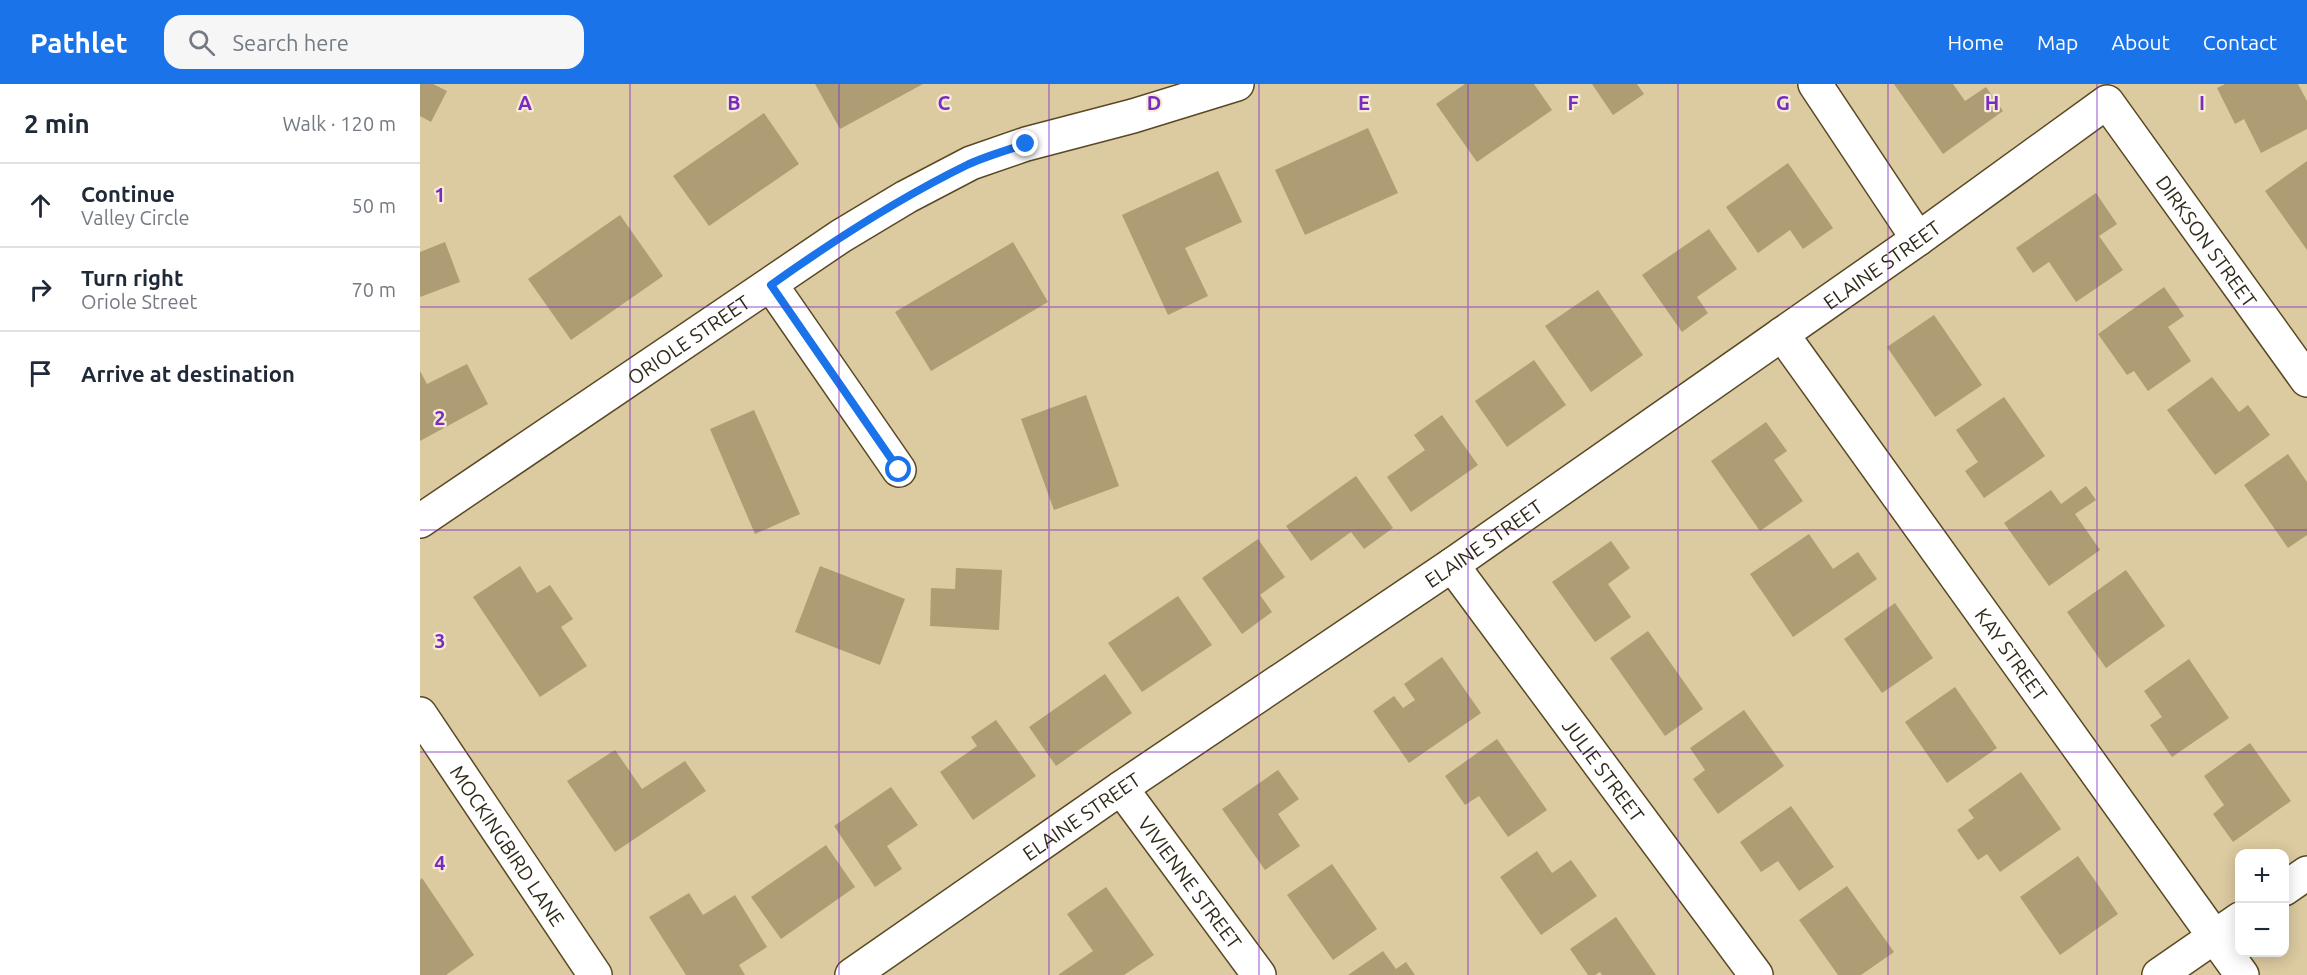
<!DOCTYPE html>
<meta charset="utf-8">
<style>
body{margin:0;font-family:Ubuntu,sans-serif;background:#f6f6f7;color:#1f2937}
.controls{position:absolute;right:18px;bottom:18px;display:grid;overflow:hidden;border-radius:12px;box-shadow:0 3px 15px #0003}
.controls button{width:54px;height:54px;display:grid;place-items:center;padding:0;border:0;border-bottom:2px solid #e0e1e3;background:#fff;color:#1f2937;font:30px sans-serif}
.stop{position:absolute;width:18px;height:18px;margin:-14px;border:4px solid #1a73e8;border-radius:50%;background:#fff}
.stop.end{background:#1a73e8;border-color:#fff;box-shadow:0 2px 6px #0008}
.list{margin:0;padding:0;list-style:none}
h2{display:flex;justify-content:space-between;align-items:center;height:78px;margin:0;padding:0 24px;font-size:26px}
h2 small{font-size:20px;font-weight:400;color:#747a83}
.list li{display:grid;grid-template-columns:39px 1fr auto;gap:18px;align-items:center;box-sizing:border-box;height:84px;padding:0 24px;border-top:2px solid #e0e1e3}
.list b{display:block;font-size:22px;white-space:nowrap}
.list p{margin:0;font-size:20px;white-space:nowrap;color:#747a83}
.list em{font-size:20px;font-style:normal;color:#747a83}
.icon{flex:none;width:33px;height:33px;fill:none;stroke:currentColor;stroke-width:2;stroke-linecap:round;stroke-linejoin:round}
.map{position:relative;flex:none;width:1887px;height:891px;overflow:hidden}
header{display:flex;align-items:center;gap:36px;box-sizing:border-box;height:84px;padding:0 30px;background:#1a73e8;color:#fff}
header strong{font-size:28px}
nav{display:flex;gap:33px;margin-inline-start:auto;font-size:21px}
.search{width:420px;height:54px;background:#f6f6f7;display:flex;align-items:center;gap:15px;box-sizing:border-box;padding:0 21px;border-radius:18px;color:#747a83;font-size:22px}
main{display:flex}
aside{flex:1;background:#fff}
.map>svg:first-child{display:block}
.building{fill:#ae9c74}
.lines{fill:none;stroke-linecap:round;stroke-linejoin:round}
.minor-casing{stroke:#594923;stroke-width:36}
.minor{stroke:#fff;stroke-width:33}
.route{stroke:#1a73e8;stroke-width:8}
.grid{fill:none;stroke:#7b2cbf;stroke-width:1.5;stroke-opacity:0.55}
.labels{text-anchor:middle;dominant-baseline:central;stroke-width:4.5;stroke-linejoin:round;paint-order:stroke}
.street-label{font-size:20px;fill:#312a1a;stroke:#f5ebd7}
.grid-label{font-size:20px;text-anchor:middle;font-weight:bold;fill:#7b2cbf;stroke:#f5ebd7;stroke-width:4.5;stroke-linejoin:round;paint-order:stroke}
</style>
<header>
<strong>Pathlet</strong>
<div class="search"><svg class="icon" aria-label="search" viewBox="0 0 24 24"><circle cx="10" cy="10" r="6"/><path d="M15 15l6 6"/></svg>Search here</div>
<nav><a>Home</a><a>Map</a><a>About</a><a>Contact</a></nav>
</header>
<main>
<aside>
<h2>2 min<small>Walk · 120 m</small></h2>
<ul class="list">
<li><svg class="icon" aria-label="ahead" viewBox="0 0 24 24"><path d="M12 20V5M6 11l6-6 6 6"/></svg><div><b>Continue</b><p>Valley Circle</p></div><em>50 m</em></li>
<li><svg class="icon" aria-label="right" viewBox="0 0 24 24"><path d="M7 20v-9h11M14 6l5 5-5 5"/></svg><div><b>Turn right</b><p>Oriole Street</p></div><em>70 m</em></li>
<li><svg class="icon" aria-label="arrive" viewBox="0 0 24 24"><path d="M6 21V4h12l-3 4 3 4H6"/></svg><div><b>Arrive at destination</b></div></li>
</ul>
</aside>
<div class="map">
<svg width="1887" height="891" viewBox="0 0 1887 891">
<rect width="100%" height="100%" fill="#dccaa0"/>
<g class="building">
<polygon points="0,0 13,0 27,7 11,38 0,32"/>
<polygon points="395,0 503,0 420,45"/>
<polygon points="1045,0 1114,0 1132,26 1057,78 1016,20"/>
<polygon points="1172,0 1217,0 1224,10 1193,31"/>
<polygon points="1474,0 1533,0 1545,17 1566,3 1583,27 1523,70"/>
<polygon points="1805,0 1878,0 1887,17 1887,45 1841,69 1824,35 1815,40 1797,4"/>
<polygon points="344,29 379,80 289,142 253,92"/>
<polygon points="948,44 978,109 885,151 855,86"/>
<polygon points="1887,77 1887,166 1845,107"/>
<polygon points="1368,79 1413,144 1383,165 1370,146 1338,169 1306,123"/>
<polygon points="798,87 822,138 765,164 788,212 748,231 702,131"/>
<polygon points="1676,109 1697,140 1679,152 1703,186 1656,218 1629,178 1613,189 1596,164"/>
<polygon points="200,131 243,192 151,256 108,195"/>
<polygon points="1289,145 1317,185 1277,213 1288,229 1262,248 1222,191"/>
<polygon points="25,158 40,198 0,213 0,168"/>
<polygon points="593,158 628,218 511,287 475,228"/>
<polygon points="1744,203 1764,232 1748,243 1771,277 1728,307 1714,287 1707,291 1678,250"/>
<polygon points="1178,206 1223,271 1171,308 1125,242"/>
<polygon points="1514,231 1562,301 1515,333 1467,263"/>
<polygon points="1114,276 1146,321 1087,363 1055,317"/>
<polygon points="47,280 68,320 0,357 0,287 7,300"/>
<polygon points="1792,293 1819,328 1828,321 1850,351 1795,391 1747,326"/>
<polygon points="666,311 699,402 634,426 601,335"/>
<polygon points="1584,313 1625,372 1564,414 1545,387 1558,378 1536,346"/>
<polygon points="334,326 380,430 335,450 290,345"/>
<polygon points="1022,331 1058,381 991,428 967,393 1005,366 994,351"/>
<polygon points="1346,338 1367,367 1354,376 1383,417 1340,447 1291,377"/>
<polygon points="1868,370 1887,398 1887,451 1868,464 1824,401"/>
<polygon points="936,392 973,444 944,465 931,448 891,477 866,442"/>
<polygon points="1666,402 1676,416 1655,430 1680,466 1629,502 1584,439 1631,406 1641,420"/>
<polygon points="1389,450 1413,485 1438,468 1457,495 1373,553 1330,490"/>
<polygon points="838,455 865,493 840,511 852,528 822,550 782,494"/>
<polygon points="1191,457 1210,484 1188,500 1211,533 1175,558 1132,498"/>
<polygon points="100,482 117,509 130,501 153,535 141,543 167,582 120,613 53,513"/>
<polygon points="400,482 485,515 460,581 375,548"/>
<polygon points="536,484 582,486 579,546 510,542 511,504 535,505"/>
<polygon points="1706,486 1745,542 1686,584 1647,528"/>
<polygon points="758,512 792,561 722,608 688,559"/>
<polygon points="1475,519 1513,574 1462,609 1424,555"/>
<polygon points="1228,547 1283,625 1245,652 1190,574"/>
<polygon points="1022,573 1061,629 989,679 953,627 974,612 983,624 995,616 984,600"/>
<polygon points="1769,575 1809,634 1752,673 1730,641 1742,633 1724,607"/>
<polygon points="685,590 712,629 636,682 609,643"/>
<polygon points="1535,603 1577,664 1527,699 1485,638"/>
<polygon points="1324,626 1364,682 1298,730 1273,695 1285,686 1270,664"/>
<polygon points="576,636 616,692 553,736 520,688 557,662 551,653"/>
<polygon points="1077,655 1127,726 1088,753 1059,712 1045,721 1025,692"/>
<polygon points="1830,659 1871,717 1813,758 1793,730 1804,721 1784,692"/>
<polygon points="195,666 222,705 265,677 286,707 195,768 147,697"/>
<polygon points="858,686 879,715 858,730 880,762 845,786 802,725"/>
<polygon points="1601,688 1641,745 1580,788 1567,770 1558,776 1537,746 1554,734 1548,726"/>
<polygon points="471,703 498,741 467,762 482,785 455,803 414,742"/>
<polygon points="1371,722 1414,783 1379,807 1358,777 1341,788 1320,758"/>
<polygon points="406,761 435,803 361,855 331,813"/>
<polygon points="1117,767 1132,789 1151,776 1177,812 1121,851 1080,793"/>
<polygon points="1658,772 1698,830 1640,871 1600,813"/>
<polygon points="912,780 957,845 913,876 867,811"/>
<polygon points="2,794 54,871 26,891 0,891 0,796"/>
<polygon points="1427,802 1474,868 1441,891 1418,891 1379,836"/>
<polygon points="686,803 734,871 704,891 638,891 673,867 647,830"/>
<polygon points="269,809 283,831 315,811 347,863 319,881 325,891 266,891 229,833"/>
<polygon points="1196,833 1236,891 1182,891 1180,888 1175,891 1168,891 1150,865"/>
<polygon points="963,867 976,885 986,878 995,891 928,891"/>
</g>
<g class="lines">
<g class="minor-casing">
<g id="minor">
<polyline points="1395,0 1498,155"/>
<polyline points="351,201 479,386"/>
<path id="s1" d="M 1362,250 L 1822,891"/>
<path id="s2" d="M 0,437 L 421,152 L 486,113 L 551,79 L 606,60 L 713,32 L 817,0"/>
<path id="s3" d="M 1032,481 L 1336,891"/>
<path id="s4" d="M 0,630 L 175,891"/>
<path id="s5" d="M 701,704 L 839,891"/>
<polyline points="1864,805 1887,789"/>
<path id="s6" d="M 432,891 L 701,704 L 1032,481 L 1498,155 L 1687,18 L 1887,296"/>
<polyline points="1739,891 1820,835"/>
</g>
</g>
<use href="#minor" class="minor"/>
</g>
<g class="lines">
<path class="route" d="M 479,386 L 351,201 C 414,156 479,114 549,80 C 567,72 587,66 606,60"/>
</g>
<path class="grid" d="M 210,0 L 210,891M 419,0 L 419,891M 629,0 L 629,891M 839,0 L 839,891M 1048,0 L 1048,891M 1258,0 L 1258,891M 1468,0 L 1468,891M 1677,0 L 1677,891M 0,223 L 1887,223M 0,446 L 1887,446M 0,668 L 1887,668"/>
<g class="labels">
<g class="street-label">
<text stroke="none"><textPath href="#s6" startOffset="1700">DIRKSON STREET</textPath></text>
<text stroke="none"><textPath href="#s6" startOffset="1251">ELAINE STREET</textPath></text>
<text stroke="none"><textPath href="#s2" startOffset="324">ORIOLE STREET</textPath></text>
<text stroke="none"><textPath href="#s6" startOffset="765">ELAINE STREET</textPath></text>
<text stroke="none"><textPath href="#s1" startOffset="394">KAY STREET</textPath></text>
<text stroke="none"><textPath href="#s3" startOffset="255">JULIE STREET</textPath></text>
<text stroke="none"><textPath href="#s6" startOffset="279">ELAINE STREET</textPath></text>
<text stroke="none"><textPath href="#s4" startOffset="158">MOCKINGBIRD LANE</textPath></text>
<text stroke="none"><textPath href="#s5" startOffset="117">VIVIENNE STREET</textPath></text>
</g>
</g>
<g class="grid-label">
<text x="105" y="26">A</text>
<text x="314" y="26">B</text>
<text x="524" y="26">C</text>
<text x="734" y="26">D</text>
<text x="944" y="26">E</text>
<text x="1153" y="26">F</text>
<text x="1363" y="26">G</text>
<text x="1572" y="26">H</text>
<text x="1782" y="26">I</text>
<text x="20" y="118">1</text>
<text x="20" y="341">2</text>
<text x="20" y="564">3</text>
<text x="20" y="786">4</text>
</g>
</svg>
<div class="controls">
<button>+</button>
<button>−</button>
</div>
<div class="stop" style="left:479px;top:386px"></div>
<div class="stop end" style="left:606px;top:60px"></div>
</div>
</main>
